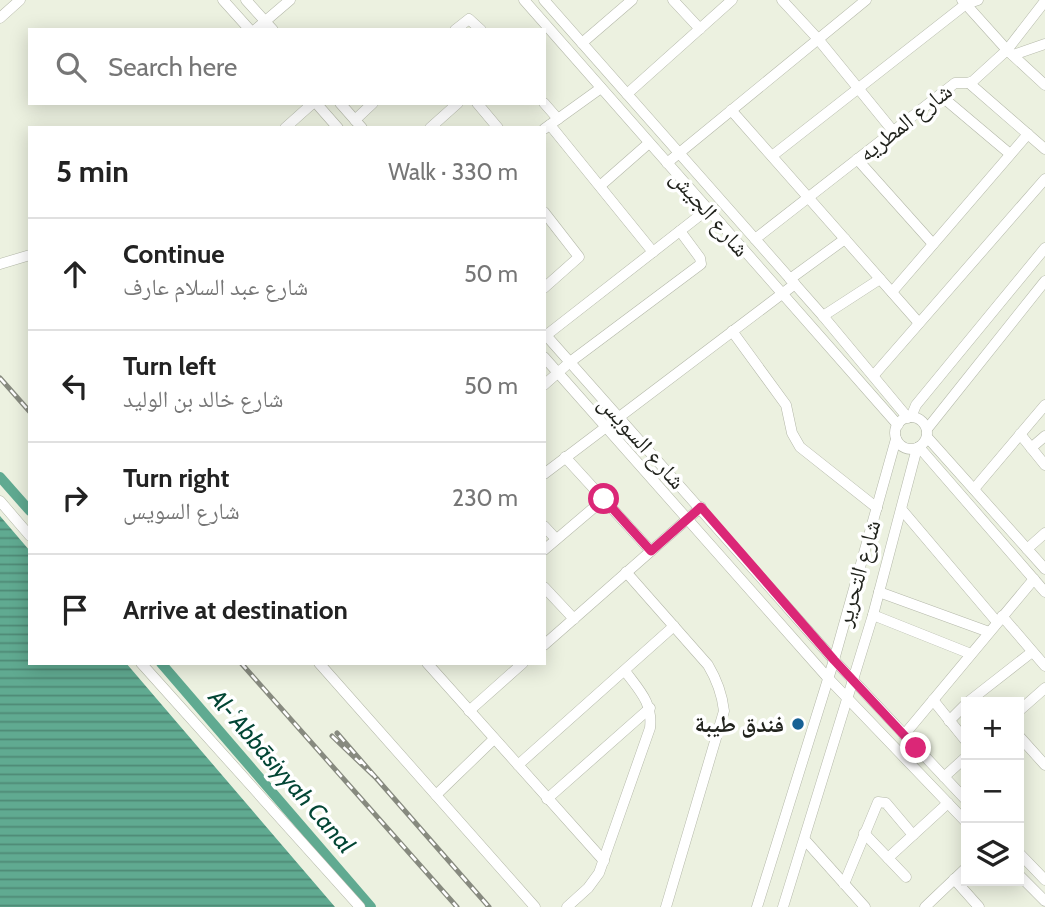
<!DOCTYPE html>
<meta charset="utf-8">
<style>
body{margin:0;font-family:Cabin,"Noto Naskh Arabic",sans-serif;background:#f2f2f2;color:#222}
.controls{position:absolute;right:21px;bottom:21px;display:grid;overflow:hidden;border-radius:0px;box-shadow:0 4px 18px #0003}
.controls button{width:63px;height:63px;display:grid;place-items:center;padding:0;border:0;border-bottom:2px solid #e0e0e0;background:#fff;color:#222;font:35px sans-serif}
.stop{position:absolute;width:21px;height:21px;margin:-16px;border:5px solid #db2777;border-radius:50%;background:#fff}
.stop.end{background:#db2777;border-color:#fff;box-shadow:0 2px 7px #0008}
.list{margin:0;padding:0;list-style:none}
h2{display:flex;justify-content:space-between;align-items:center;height:91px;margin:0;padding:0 28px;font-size:30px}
h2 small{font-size:23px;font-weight:400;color:#767676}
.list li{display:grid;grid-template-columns:46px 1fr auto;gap:21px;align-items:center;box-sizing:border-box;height:112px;padding:0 28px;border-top:2px solid #e0e0e0}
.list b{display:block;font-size:26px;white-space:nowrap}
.list p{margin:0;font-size:23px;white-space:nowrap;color:#767676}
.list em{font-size:23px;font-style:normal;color:#767676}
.icon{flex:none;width:38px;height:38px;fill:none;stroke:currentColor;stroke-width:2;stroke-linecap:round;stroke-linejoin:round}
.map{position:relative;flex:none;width:1045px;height:907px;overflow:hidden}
.search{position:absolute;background:#fff;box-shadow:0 4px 18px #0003;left:28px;top:28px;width:518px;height:77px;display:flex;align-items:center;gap:18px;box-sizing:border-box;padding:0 24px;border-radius:0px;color:#767676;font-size:26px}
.panel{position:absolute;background:#fff;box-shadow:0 4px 18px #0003;left:28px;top:126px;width:518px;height:539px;border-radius:0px}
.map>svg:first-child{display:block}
.water{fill:url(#water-rules)}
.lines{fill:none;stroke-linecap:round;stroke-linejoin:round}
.canal{stroke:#60aa91;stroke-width:10}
.minor-casing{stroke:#b4b8a9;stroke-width:11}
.minor{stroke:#fff;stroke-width:10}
.rail-casing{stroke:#878a7f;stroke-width:5}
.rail{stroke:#fff;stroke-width:2.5;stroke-dasharray:8;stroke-linecap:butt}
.route{stroke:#db2777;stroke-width:9}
.poi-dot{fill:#176195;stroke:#fff;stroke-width:2.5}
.labels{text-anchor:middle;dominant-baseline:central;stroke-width:7;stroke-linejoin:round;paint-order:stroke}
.street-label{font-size:23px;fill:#21231d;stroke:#fff}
.poi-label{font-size:23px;font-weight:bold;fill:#21231d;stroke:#fff;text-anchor:end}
.water-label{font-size:24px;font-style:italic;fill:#034635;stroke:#fff}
</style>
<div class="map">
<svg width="1045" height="907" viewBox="0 0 1045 907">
<defs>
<pattern id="water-rules" width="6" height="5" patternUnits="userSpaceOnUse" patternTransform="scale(1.75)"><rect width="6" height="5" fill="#60aa91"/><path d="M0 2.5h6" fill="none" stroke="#4f8a76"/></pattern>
</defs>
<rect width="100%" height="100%" fill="#ecf1e0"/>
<polygon class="water" points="0,516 30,551 30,663 126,663 335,907 0,907"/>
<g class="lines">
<g class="canal">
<polyline points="0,477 30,511"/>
<polyline points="161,663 371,907"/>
</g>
<g class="minor-casing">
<g id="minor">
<polyline points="223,0 250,30"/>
<polyline points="246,0 273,30"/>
<polyline points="524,0 898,425"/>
<polyline points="544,0 823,316 908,418"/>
<polyline points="673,0 700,29"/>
<polyline points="782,0 818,39 893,131"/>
<polyline points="962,0 1007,50 1045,85"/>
<polyline points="0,18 20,0"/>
<polyline points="255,30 290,0"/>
<polyline points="455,30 469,19 481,30"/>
<polyline points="582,43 632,0"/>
<polyline points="1013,55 1045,44"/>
<polyline points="969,83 1045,149"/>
<polyline points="627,94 732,0"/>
<polyline points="940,95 1010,154"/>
<polyline points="316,103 338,128"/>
<polyline points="340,103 362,128"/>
<polyline points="477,103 498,128"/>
<polyline points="544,103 558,119"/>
<polyline points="731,110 919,323"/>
<polyline points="355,120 373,103"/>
<polyline points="550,125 653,252"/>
<polyline points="285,128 313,103"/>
<polyline points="430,128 458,103"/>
<polyline points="544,129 601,88"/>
<polyline points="772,156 966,4 978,0"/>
<polyline points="857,159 933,244"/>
<polyline points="667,163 866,0"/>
<polyline points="600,186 649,143"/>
<polyline points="544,212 579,257 544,288"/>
<polyline points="755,239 955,83 968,83 973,81 1007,50 1045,1"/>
<polyline points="0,264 30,255"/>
<polyline points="790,279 845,239"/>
<polyline points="892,292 1028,134"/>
<polyline points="823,316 880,279"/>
<polyline points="732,331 786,405 792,433 800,447 877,508"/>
<polyline points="544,333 834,660 966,800"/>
<polyline points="544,337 708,209"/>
<polyline points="544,357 828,678 966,822"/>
<polyline points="874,375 1045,179"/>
<polyline points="544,385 570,362 701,264 700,258 680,231"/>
<polyline points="911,417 916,405 1045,248"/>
<circle cx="911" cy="433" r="16"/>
<polyline points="927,429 1045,281"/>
<polyline points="1020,434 1045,465"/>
<polyline points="927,437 1045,569"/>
<polyline points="919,447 1045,592"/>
<polyline points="1031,448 1045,436"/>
<polyline points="565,457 651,551"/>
<polyline points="544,474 795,284"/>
<polyline points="974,489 1045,405"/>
<polyline points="0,501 30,536"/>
<polyline points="902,510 997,622"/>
<polyline points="544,526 556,539"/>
<polyline points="1027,549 1045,533"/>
<polyline points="544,550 604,499"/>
<path d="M 626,572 L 708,665 C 717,680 722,693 724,711 L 666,907"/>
<polyline points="544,587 574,619"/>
<polyline points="879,592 989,632"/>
<polyline points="873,615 971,654"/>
<polyline points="1002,616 1045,666"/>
<polyline points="544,645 701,507"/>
<polyline points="141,663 360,907"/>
<polyline points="319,663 535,907"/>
<polyline points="427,663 604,861"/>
<polyline points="933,700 966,741"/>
<polyline points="968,702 1032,652"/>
<polyline points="469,711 523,663"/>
<polyline points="1019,711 1045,688"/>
<polyline points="949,721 966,704"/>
<polyline points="904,735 1034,579"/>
<polyline points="1019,736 1045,765"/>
<polyline points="518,765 674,626"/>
<polyline points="944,777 966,757"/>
<polyline points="436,795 494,739"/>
<polyline points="547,799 650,708"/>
<polyline points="864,833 906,877"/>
<polyline points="805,840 865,907"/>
<polyline points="1019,853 1045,880"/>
<polyline points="888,858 948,803"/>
<polyline points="1019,875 1045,901"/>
<polyline points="954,879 979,907"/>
<polyline points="844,884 878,802 886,803 913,835"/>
<path d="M 567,907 L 588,888 L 599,873 L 650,728 C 653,703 639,690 625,671"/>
<polyline points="757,907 834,660 896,439"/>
<polyline points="783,907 873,615 917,448"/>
<polyline points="925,907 966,868"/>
</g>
</g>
<use href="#minor" class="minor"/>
<g class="rail-casing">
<g id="rail">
<polyline points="0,378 30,412"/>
<polyline points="241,663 457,907"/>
<polyline points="332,736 377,779 337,733"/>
<polyline points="377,779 489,907"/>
</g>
</g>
<use href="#rail" class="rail"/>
</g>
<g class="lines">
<polyline class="route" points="604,499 651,551 701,507 834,660 916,748"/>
</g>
<circle class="poi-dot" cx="798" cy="724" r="7"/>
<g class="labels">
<g class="street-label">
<text transform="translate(905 122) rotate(-38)">شارع المطريه</text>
<text transform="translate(710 213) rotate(49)">شارع الجيش</text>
<text transform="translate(642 442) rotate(48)">شارع السويس</text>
<text transform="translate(858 573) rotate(-74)">شارع التحرير</text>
</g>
<g class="poi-label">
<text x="784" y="724">فندق طيبة</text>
</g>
<g class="water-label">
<text transform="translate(282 771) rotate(49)">Al-ʿAbbāsiyyah Canal</text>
</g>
</g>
</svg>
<div class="controls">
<button>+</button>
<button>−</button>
<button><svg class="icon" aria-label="layers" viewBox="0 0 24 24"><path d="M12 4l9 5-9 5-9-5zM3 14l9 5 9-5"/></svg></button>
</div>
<div class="stop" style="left:604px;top:499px"></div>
<div class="stop end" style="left:916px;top:748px"></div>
<div class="search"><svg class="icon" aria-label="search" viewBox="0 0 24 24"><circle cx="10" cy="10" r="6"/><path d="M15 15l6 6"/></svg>Search here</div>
<section class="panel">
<h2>5 min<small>Walk · 330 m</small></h2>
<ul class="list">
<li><svg class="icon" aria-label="ahead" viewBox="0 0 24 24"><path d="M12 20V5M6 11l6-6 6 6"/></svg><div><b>Continue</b><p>شارع عبد السلام عارف</p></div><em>50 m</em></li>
<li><svg class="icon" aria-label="left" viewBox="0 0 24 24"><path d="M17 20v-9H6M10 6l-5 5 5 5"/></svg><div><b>Turn left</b><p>شارع خالد بن الوليد</p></div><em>50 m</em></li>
<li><svg class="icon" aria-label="right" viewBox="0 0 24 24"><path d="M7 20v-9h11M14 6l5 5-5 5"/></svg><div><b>Turn right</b><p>شارع السويس</p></div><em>230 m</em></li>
<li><svg class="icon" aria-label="arrive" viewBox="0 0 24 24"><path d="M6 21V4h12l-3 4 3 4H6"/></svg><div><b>Arrive at destination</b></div></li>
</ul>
</section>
</div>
